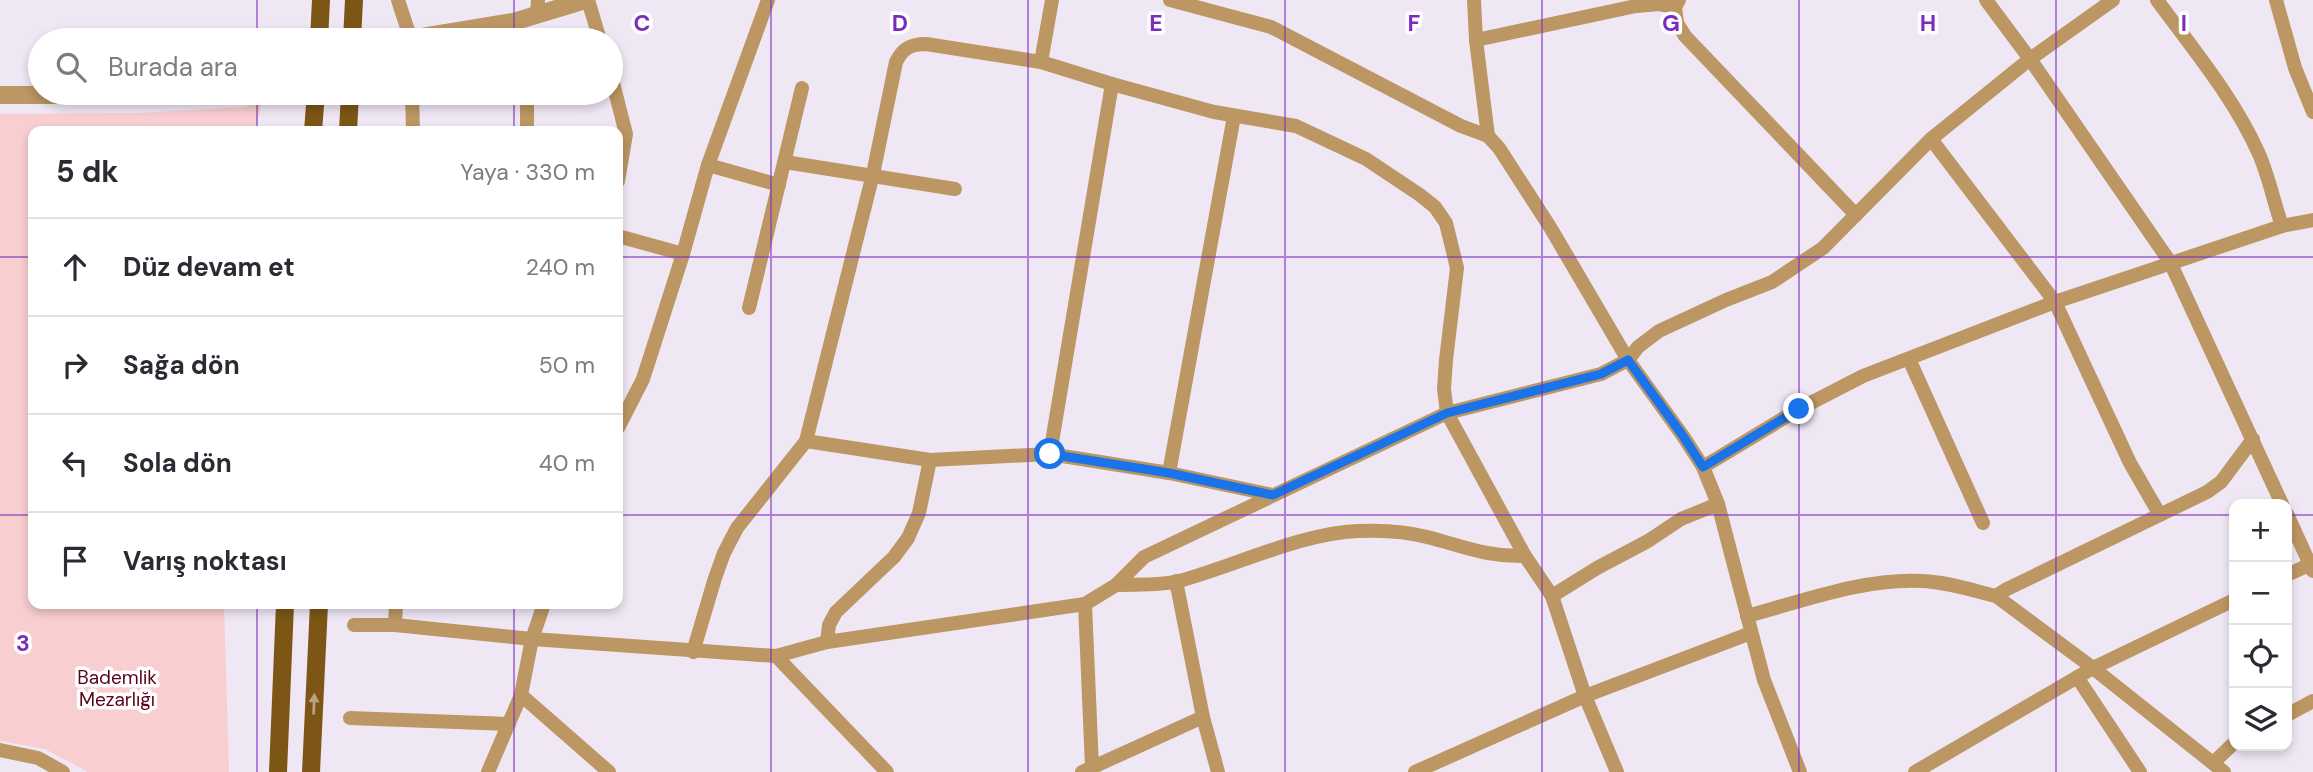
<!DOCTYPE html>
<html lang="tr">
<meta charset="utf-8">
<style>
body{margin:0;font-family:"DM Sans",sans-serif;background:#f2f2f3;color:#2b2b33}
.controls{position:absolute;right:21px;bottom:21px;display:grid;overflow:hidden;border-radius:14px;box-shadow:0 4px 10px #0003}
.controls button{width:63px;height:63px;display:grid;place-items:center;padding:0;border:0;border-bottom:2px solid #e1e1e2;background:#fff;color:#2b2b33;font:35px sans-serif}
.stop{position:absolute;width:21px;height:21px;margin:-16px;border:5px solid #1a73e8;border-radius:50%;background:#fff}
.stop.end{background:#1a73e8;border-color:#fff;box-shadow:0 2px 7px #0008}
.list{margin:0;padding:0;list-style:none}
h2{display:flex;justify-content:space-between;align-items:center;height:91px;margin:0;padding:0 28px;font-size:30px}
h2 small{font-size:23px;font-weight:400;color:#7c7c81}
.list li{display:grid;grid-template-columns:46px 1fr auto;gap:21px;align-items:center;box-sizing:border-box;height:98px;padding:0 28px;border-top:2px solid #e1e1e2}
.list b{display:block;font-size:26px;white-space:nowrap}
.list em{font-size:23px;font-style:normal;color:#7c7c81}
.icon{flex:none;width:38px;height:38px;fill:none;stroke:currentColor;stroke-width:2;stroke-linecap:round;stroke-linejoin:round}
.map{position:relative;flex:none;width:2313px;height:772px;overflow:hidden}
.search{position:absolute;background:#fff;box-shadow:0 4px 10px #0003;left:28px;top:28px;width:595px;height:77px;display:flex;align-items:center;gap:18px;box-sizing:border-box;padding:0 24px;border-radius:38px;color:#7c7c81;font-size:26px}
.panel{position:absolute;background:#fff;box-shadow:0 4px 10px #0003;left:28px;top:126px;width:595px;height:483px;border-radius:14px}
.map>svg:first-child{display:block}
.green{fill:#f8ced0}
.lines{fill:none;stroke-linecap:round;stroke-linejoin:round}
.minor{stroke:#bc9663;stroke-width:14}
.tertiary{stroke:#bc9663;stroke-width:18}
.primary{stroke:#7d5616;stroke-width:18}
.oneway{fill:#b8a27f}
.route{stroke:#1a73e8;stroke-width:9}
.grid{fill:none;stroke:#7b2cbf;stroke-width:2;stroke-opacity:0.55}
.labels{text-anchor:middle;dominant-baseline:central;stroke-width:7;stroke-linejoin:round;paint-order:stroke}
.park-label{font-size:19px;fill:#5a0019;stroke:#fff}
.grid-label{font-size:23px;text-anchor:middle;font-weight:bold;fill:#7b2cbf;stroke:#fff;stroke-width:7;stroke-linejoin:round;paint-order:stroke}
</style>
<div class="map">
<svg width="2313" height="772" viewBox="0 0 2313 772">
<rect width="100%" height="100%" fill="#f0e7f5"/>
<polygon class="green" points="262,101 255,131 33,131 33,604 224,604 229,772 88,772 45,749 0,741 0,114 140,113 244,107"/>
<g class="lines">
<g class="minor">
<polyline points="398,0 411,40"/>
<polyline points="588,0 600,40"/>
<polyline points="1170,0 1271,27 1461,126 1488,136 1499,148 1550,227 1628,360 1683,436 1703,467 1718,504 1764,680 1800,772"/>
<polyline points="1474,0 1476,40 1488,136"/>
<polyline points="1986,0 2030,59 2170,262 2282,504"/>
<path d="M 2157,0 C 2193,49 2234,98 2259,154 C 2269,177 2274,203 2282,226"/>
<polyline points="2276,0 2295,68 2313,112"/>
<polyline points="1675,7 1677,23 1685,36 1856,215"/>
<polyline points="537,15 538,0"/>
<polyline points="513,22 517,40"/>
<polyline points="1476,40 1636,6 1659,4 1675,7 1679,0"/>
<polyline points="1041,62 1052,0"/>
<polyline points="611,75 626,134 618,181"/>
<polyline points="412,93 413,131"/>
<polyline points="527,131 527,93"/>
<polyline points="1931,139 2055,302 2130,463 2160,515"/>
<polyline points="785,162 955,189"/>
<polyline points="708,165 779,185"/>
<polyline points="618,236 683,254"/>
<polyline points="749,308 802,88"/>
<polyline points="1909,359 1983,523"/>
<polyline points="618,428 643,379 683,254 708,165 768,0"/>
<polyline points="806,441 930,460 1050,454 1169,473 1273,495"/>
<polyline points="1050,454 1112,84"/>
<polyline points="1703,467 1799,409 1863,376 2055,302 2282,226 2313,220"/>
<polyline points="1169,473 1234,116"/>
<polyline points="2287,514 2313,571"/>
<polyline points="2287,575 2313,563"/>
<path d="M 1116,585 C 1136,584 1159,586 1179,581 C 1235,566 1301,533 1358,531 C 1381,530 1405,531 1427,537 C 1463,546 1486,557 1525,556"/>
<polyline points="1552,596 1597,568 1648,541 1681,519 1718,504"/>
<polyline points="1996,596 2093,668 2224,772"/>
<polyline points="396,604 395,625 532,639 776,656 827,642 1085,604 1116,585 1144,557 1447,413 1601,374 1628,360 1638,347 1659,331 1726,300 1772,282 1823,248 1931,139 2030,59 2113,0"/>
<polyline points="544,604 532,639 521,695 609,772"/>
<polyline points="1085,604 1092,767"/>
<path d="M 1747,616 C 1803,601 1863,578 1922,581 C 1947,582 1971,590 1996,596 L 2007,589 L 2207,492 L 2221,482 L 2253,439"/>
<polyline points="354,625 395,625"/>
<polyline points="827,642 829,625 836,612 894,557 908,538 919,513 930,460"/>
<path d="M 693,652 L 715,578 L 724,553 L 737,528 L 806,441 L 873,174 L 896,62 C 903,48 911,44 926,44 L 1041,62 L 1112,84 L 1214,112 L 1296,126 L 1366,159 L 1420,195 L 1435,207 L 1446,223 L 1457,268 L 1446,360 L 1444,389 L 1447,413 L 1525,556 L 1552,596 L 1585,696 L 1617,772"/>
<polyline points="776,656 887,772"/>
<polyline points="2077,677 2140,772"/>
<polyline points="2287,715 2313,701"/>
<polyline points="1203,717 1218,772"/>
<polyline points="350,718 509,724"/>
<polyline points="0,750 38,758 63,772"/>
<polyline points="2213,763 2234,743"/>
<polyline points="488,772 521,695"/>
<polyline points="1082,772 1203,717 1176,581"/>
<polyline points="1415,772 1585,696 1751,633"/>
<polyline points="1915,772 2093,668 2234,600"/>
</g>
<g class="tertiary">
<polyline points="404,40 513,22 586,0"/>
<polyline points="0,95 150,95 183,93"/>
</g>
<g class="primary">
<polyline points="319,40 321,0"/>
<polyline points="352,40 354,0"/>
<polyline points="313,131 316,93"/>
<polyline points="348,131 350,93"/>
<polyline points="278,772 285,604"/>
<polyline points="311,772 319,604"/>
</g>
</g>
<defs><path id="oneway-solid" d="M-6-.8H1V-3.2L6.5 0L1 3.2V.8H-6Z" transform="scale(1.75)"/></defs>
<use class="oneway" href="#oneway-solid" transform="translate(314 704) rotate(-88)"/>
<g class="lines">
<polyline class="route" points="1050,454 1169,473 1273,495 1447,413 1601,374 1628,360 1683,436 1703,467 1799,409"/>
</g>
<path class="grid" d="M 257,0 L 257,40M 514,0 L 514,40M 771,0 L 771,772M 1028,0 L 1028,772M 1285,0 L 1285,772M 1542,0 L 1542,772M 1799,0 L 1799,772M 2056,0 L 2056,772M 257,93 L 257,131M 514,93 L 514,131M 0,257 L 33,257M 618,257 L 2313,257M 0,515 L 33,515M 618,515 L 2234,515M 2287,515 L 2313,515M 257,604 L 257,772M 514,604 L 514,772"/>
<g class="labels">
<g class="park-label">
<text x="117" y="677">Bademlik<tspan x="117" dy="22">Mezarlığı</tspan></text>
</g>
</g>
<g class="grid-label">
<text x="642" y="31">C</text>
<text x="900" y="31">D</text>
<text x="1156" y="31">E</text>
<text x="1414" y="31">F</text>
<text x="1671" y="31">G</text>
<text x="1928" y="31">H</text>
<text x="2184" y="31">I</text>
<text x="23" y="651">3</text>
</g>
</svg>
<div class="controls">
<button>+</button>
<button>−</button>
<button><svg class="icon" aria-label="locate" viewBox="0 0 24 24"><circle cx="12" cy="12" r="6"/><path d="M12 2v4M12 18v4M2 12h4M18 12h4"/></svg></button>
<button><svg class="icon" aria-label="layers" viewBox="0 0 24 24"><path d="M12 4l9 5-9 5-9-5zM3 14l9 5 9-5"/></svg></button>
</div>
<div class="stop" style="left:1050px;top:454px"></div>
<div class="stop end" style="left:1799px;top:409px"></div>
<div class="search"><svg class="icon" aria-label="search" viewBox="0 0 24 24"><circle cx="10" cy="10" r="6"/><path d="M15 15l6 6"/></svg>Burada ara</div>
<section class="panel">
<h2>5 dk<small>Yaya · 330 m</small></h2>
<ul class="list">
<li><svg class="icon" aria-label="ahead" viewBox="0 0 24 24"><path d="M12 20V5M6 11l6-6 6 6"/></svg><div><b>Düz devam et</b></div><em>240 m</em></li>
<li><svg class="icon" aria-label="right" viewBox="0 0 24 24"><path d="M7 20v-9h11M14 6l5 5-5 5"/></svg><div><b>Sağa dön</b></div><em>50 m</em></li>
<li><svg class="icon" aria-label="left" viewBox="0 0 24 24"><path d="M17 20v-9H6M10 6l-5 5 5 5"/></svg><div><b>Sola dön</b></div><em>40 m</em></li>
<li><svg class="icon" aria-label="arrive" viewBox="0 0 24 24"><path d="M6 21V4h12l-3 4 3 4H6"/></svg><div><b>Varış noktası</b></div></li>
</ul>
</section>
</div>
